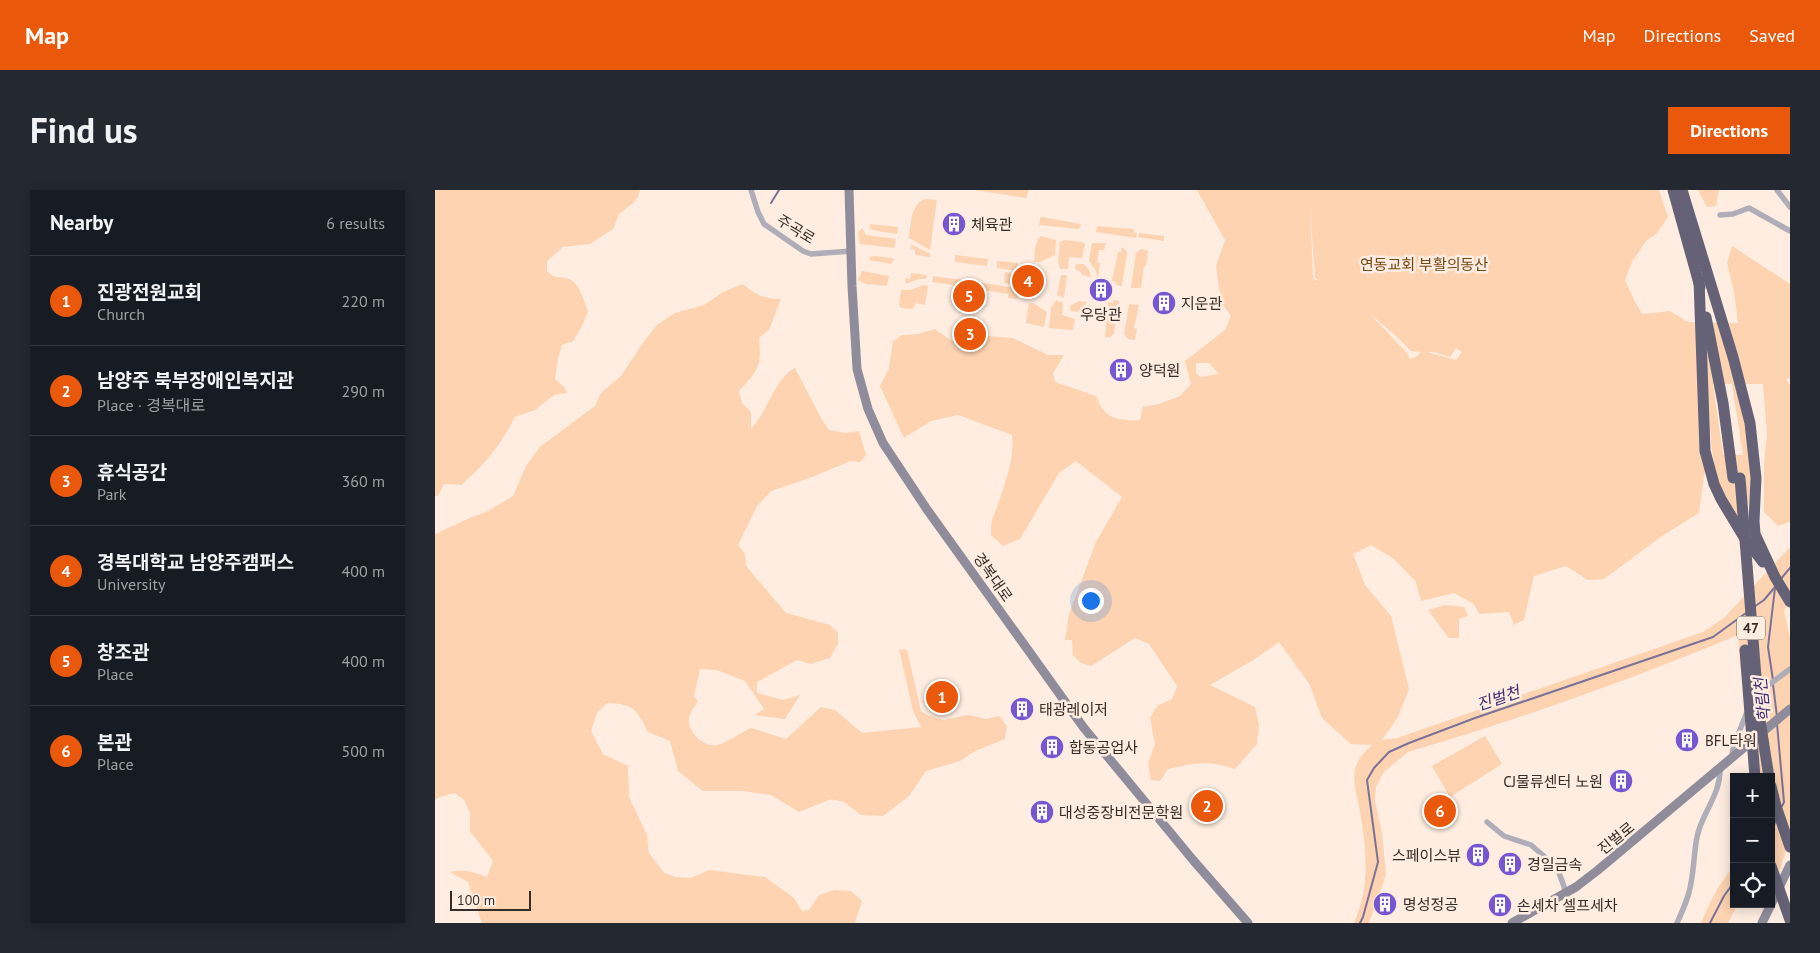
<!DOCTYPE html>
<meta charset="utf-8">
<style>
body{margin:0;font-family:"PT Sans","Noto Sans KR",sans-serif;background:#242831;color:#f1f3f6}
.controls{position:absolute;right:15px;bottom:15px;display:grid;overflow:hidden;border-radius:0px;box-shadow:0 2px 12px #0003}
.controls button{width:45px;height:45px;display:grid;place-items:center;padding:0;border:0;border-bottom:1px solid #363941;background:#171b24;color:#f1f3f6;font:25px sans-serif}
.scale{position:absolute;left:15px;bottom:12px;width:81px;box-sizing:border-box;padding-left:5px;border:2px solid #352d27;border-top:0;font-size:14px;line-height:18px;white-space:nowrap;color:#352d27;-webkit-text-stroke:4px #feede0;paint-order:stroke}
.you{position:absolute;left:655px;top:410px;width:18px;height:18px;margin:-12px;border:4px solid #fff;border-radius:50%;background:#1a73e8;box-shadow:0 0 0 8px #1a73e833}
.badge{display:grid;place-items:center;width:32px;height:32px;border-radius:50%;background:#ea580c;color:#fff;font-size:16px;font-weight:700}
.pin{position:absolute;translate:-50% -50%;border:2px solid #fff;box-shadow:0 1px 5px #0006}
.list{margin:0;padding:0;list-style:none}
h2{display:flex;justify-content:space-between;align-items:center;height:65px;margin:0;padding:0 20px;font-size:21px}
h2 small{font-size:16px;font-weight:400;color:#9ea1a6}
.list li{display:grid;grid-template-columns:32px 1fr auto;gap:15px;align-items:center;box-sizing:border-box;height:90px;padding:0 20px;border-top:1px solid #363941}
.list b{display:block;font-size:19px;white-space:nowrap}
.list p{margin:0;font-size:16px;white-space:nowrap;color:#9ea1a6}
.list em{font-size:16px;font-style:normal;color:#9ea1a6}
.icon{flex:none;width:28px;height:28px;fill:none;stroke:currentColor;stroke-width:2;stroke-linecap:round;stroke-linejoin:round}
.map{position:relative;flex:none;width:1355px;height:733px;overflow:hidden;border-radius:0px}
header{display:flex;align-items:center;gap:30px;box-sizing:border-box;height:70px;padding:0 25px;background:#ea580c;color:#fff}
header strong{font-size:24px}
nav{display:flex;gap:28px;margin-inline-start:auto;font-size:18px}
.intro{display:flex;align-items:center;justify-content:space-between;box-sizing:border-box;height:120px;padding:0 30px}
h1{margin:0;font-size:35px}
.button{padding:12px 22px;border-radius:0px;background:#ea580c;color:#fff;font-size:18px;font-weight:700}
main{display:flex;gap:30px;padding:0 30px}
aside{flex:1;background:#171b24;border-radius:0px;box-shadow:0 2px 12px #0003}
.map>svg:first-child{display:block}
.green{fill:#fdd3b1;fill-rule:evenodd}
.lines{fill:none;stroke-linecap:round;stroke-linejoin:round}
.stream{stroke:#7b7299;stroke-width:2}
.street{stroke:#afaeb8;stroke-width:5.5}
.secondary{stroke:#8f8d9c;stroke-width:9}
.highway{stroke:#656277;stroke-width:11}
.highway-bridge{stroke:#656277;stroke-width:11}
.labels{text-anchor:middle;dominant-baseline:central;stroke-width:5;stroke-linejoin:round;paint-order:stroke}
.shield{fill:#feede0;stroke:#71675e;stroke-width:1}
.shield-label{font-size:14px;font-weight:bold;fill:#352d27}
.poi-label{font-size:15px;fill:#352d27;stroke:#feede0;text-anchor:start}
.street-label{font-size:15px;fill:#352d27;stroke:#feede0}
.park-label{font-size:15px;fill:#794714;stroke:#feede0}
.water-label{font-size:16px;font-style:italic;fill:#3d2a70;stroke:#feede0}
</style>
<header>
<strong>Map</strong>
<nav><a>Map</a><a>Directions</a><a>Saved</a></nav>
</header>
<div class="intro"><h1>Find us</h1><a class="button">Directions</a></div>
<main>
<aside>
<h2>Nearby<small>6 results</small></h2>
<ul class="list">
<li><span class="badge">1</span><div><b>진광전원교회</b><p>Church</p></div><em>220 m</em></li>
<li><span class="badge">2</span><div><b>남양주 북부장애인복지관</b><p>Place · 경복대로</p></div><em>290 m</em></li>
<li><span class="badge">3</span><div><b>휴식공간</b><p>Park</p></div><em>360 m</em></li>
<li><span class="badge">4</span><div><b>경복대학교 남양주캠퍼스</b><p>University</p></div><em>400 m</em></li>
<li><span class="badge">5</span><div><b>창조관</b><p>Place</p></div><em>400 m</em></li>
<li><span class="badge">6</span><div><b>본관</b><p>Place</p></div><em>500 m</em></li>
</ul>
</aside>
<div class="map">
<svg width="1355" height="733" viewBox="0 0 1355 733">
<rect width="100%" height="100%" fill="#feede0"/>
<g class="green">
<path d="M 0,0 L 205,0 L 203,7 L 198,13 L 184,24 L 178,39 L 155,54 L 128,57 L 112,71 L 112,81 C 122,91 124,85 134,89 C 145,94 149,111 153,121 L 147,136 L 138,151 L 127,155 L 123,168 L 120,189 L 129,197 L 132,203 L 119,205 L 100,220 L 80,227 C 66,255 50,274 26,295 L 9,294 L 3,306 L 0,306 Z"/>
<polygon points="540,0 594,0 591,8"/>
<path d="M 762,0 L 1224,0 L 1233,27 L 1222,43 L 1211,51 L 1197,72 L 1190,90 L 1198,108 L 1207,124 L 1235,121 L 1253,132 L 1303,133 L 1299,102 L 1292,73 L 1297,56 L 1355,94 L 1355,188 L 1351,189 L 1355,195 L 1355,332 L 1343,336 L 1329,322 L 1329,274 L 1332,244 L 1328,194 L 1302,194 C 1311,232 1319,272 1314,311 C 1313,317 1308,323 1306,329 C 1301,324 1296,319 1293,314 C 1277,286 1276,251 1274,221 L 1270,279 L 1264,323 L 1227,346 L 1169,389 L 1153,390 L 1131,376 L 1099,386 L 1089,430 L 1079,435 L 1074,422 L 1044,424 L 1039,414 L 1019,403 L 986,411 L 981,392 L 959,369 L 936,355 L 918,364 L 930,395 L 956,426 L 974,499 L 963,527 L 947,550 L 962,548 L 1268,442 L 1289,428 L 1355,357 L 1355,410 L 1349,421 L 1355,447 L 1355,648 L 1345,679 L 1336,687 L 1336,587 L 1325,587 L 1305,475 L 1303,445 C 1195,490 1085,529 973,562 L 949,582 L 941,597 L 940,611 L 947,643 L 951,685 L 934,733 L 919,733 C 935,697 932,660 925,622 C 923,609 916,589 921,576 C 924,567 931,561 937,555 L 916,554 L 887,528 L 875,495 L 844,452 L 820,469 L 775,495 L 820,517 L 824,535 L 822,554 L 800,579 C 771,570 762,573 733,579 L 725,591 L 716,590 L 713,573 L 720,554 L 715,528 L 722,516 L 737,509 L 742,496 L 714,454 L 700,448 L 656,476 L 646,473 L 638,465 L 637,450 L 630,450 L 634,424 L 661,352 L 687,307 L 641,271 L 624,283 L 585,349 L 568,356 L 556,345 C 556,327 558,329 563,314 C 570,294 580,266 577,245 L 523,225 L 496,231 L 469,248 L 445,196 L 454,178 L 458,151 L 467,145 L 483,144 L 500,139 L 517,151 L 540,158 L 551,146 L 578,148 L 613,165 L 629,165 L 618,183 L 620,192 L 661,206 C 669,229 683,231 705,230 L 708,217 L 724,214 L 745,206 L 756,194 L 750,171 L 790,140 L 796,126 L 786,112 L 781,76 L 790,50 ZM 875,13 L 880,88 L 888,92 L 878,89 ZM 934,123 L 961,146 L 976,161 L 986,162 L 981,167 L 975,169 L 972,163 ZM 1021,158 L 1027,162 L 1021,170 L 992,162 L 999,162 L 1015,167 ZM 761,173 L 774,173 L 784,184 L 765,187 L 761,183 ZM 1278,194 L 1297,194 L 1308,265 L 1288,265 Z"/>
<polygon points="1263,0 1284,0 1281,16 1272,17"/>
<path d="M 490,9 L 502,10 L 495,60 L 474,48 C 476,34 475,15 490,9 Z"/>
<polygon points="607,27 646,34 644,39 604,35 605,28"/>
<polygon points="435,34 463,37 462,44 437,40 435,38"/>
<polygon points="662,36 699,39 699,43 702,43 701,48 661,42"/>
<polygon points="427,38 431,45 461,49 459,58 425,54 423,43"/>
<polygon points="704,43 729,46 729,51 703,47"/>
<path d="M 606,46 L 621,50 L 620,65 L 605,72 L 599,72 C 600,63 599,52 606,46 Z"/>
<polygon points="630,50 647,52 650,54 647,68 634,67 633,79 625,79 623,72 625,52"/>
<polygon points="657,53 671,53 669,60 664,60 662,72 665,73 663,87 662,87 661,81 654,71"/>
<polygon points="476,54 495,64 495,67 480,65 480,60 476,59"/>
<polygon points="687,57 691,60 692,63 687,96 681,95 681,92 677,91 683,62 686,62"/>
<polygon points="706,59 713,61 711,76 709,76 706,98 696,98 701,63"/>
<polygon points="520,65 553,69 552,76 520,72"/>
<polygon points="439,66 457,68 459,70 456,74 434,70 435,67"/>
<polygon points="562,71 583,73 582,81 562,78"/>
<polygon points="642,74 649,74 654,80 656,87 647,85 645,81 641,80 640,76"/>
<polygon points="427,81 454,86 452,96 431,94 423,90"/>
<polygon points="570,82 586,85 584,95 569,93"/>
<polygon points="476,83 492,85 491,89 484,89 470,94 471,88 475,89"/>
<polygon points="626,85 632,85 629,108 622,105"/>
<polygon points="498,86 528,90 527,96 497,92"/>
<polygon points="543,92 584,99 582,109 573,108 573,104 542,99"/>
<path d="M 308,94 C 322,106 328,108 346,109 L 334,140 L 324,148 C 327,177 323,180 304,201 L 307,213 L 316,222 L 316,239 C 333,222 338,190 360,178 L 387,230 L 394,240 L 411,243 L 424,241 L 431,265 L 425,272 L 416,271 L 372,289 L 336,301 L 322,316 L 303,355 L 310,364 L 311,376 L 351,423 L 395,435 L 403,443 L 403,454 L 395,468 L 376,474 L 362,470 L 322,492 L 322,503 L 348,510 L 365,505 L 350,529 L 319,525 L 329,519 L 310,491 L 282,480 L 265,479 L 259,506 L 263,511 C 259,518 253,524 254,532 C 255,544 269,557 281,555 C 292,553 305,543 316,538 L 351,549 L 386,517 L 400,520 L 427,543 L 486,537 L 478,521 L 464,459 L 472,460 L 486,521 L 494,526 L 508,530 L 533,525 L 551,529 L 564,526 L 572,536 L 570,549 L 540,561 L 525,571 L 491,581 L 474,606 L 448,626 L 426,625 L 409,612 L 396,609 L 364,622 L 336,605 L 307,601 L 268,601 L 243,581 L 235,551 L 213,542 C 202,519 198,514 172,513 L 162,523 L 156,541 L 168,564 L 193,576 L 194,607 L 212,645 L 214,663 L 229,683 L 241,687 L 256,688 L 274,680 L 330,687 L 359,708 L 367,721 L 374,720 L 384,705 L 399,700 L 416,701 L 427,711 L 420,733 L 47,733 L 33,692 L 15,682 C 29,679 39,682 52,687 L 58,671 L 35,641 L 35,623 L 29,610 L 20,603 L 5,607 L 0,610 L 0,344 L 37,327 L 51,322 L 78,306 L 91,276 L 105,257 L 160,216 L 166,203 L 186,186 L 207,154 L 222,135 L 240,123 L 269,115 L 288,102 Z"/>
<polygon points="489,95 493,96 490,115 481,113 478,119 466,118 464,115 466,100 475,100"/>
<polygon points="621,110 628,113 627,125 640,129 638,139 637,140 614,138 616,118"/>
<polygon points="679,110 684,111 679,144 676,147 670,147 673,112 678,113"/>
<polygon points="644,111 652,112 643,122 636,121 635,116"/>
<polygon points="594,113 598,113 612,122 609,137 591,133"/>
<polygon points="694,114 704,115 699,138 702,139 700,150 693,149 689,144"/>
<polygon points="522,137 523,137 549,140 543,151 535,153 524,147"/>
<polygon points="1010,415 1029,417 1033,426 1024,429 1024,448 1014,448 993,420"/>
<polygon points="1050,546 1067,574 1015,607 997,576"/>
<path d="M 1299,676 L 1299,714 L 1303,714 L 1293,733 L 1266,733 C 1275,712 1284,693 1299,676 Z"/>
</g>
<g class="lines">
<g class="stream">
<polyline points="336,13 344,0"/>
<polyline points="1345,390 1355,378"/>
<polyline points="1319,417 1329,410 1340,397"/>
<polyline points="1338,490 1333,457 1340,398"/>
<polyline points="1338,494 1342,527"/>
<polyline points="1342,534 1349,612 1347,616"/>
<polyline points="1336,642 1341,630"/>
<polyline points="925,733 928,727 943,672 932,590 939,578 954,562 974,553 1040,528 1278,447 1311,423"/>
<polyline points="1275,733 1289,706 1299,692"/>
</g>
<g class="street">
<polyline points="316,0 323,22 329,34 368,61 376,64 417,61"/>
<polyline points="1342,0 1355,17"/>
<polyline points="1285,25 1298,24 1314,18 1355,41"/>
<polyline points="1323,503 1355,479"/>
<polyline points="1297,567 1298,557 1312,522"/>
<polyline points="1052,632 1069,646 1096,655 1110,667 1123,680 1131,702"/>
<path d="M 1242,733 C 1248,720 1254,707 1256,693 C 1259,678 1259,662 1262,647 C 1267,622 1286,605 1285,578"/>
</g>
<g class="secondary">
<polyline points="414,0 417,96 422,179 433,219 448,253 491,318 649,538 758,670 813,733"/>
<polyline points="1077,733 1141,697 1163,680 1355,519"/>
<polyline points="1327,733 1355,675"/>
</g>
<g class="highway">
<polyline points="1238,0 1265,97"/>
<polyline points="1247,0 1298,167 1315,233 1321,288 1319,331 1320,344 1340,387 1355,412"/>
<polyline points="1264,90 1270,261 1279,294 1286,309 1310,349 1328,372"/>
<polyline points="1271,127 1288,213 1298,288"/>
<polyline points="1336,596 1341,616 1355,657"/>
</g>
<g class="highway-bridge">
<polyline points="1305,288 1324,524 1334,587"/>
<polyline points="1310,460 1320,587"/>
<polyline points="1336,676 1355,730"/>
</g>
</g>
<defs>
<g id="building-disc" transform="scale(1.25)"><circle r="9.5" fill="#7757d1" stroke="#feede0"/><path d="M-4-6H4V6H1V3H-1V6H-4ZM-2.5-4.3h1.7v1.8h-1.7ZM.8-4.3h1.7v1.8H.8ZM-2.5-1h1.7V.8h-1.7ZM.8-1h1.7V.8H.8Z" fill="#fff"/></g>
</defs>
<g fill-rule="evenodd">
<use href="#building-disc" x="519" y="34"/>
<use href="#building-disc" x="666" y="100"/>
<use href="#building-disc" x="729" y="113"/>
<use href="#building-disc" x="686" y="180"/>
<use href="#building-disc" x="587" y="519"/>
<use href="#building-disc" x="1252" y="550"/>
<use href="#building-disc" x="617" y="557"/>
<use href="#building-disc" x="1186" y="591"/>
<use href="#building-disc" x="607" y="622"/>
<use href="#building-disc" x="1043" y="665"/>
<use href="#building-disc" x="1075" y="674"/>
<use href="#building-disc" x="950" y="714"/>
<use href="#building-disc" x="1065" y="715"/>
</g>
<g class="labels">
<rect class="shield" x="1302" y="426.5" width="28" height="23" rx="4"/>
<g class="shield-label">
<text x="1316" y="438">47</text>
</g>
<g class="poi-label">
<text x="536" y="34">체육관</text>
<text x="746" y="113">지운관</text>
<text x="666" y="124" text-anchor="middle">우당관</text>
<text x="704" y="180">양덕원</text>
<text x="604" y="519">태광레이저</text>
<text x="1270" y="550">BFL타워</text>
<text x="634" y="557">합동공업사</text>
<text x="1168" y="591" text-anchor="end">CJ물류센터 노원</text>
<text x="624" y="622">대성중장비전문학원</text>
<text x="1026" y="665" text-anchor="end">스페이스뷰</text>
<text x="1092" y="674">경일금속</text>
<text x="968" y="714">명성정공</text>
<text x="1082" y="715">손세차 셀프세차</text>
</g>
<g class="street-label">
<text transform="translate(361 39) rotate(31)">주곡로</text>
<text transform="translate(558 387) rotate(55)">경복대로</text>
<text transform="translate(1181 648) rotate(-39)">진벌로</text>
</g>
<g class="park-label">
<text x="989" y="74">연동교회 부활의동산</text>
</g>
<g class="water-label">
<text transform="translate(1063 508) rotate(-19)">진벌천</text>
<text transform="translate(1327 510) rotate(-96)">학림천</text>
</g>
</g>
</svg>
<div class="controls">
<button>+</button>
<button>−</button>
<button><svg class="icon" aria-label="locate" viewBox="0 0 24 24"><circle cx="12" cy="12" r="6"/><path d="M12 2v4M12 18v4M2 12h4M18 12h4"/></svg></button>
</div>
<div class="scale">100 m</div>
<div class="you"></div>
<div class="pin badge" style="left:507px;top:507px">1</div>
<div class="pin badge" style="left:772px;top:616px">2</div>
<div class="pin badge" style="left:535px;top:144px">3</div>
<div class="pin badge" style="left:593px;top:91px">4</div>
<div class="pin badge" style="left:534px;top:106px">5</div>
<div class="pin badge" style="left:1005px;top:621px">6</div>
</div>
</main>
